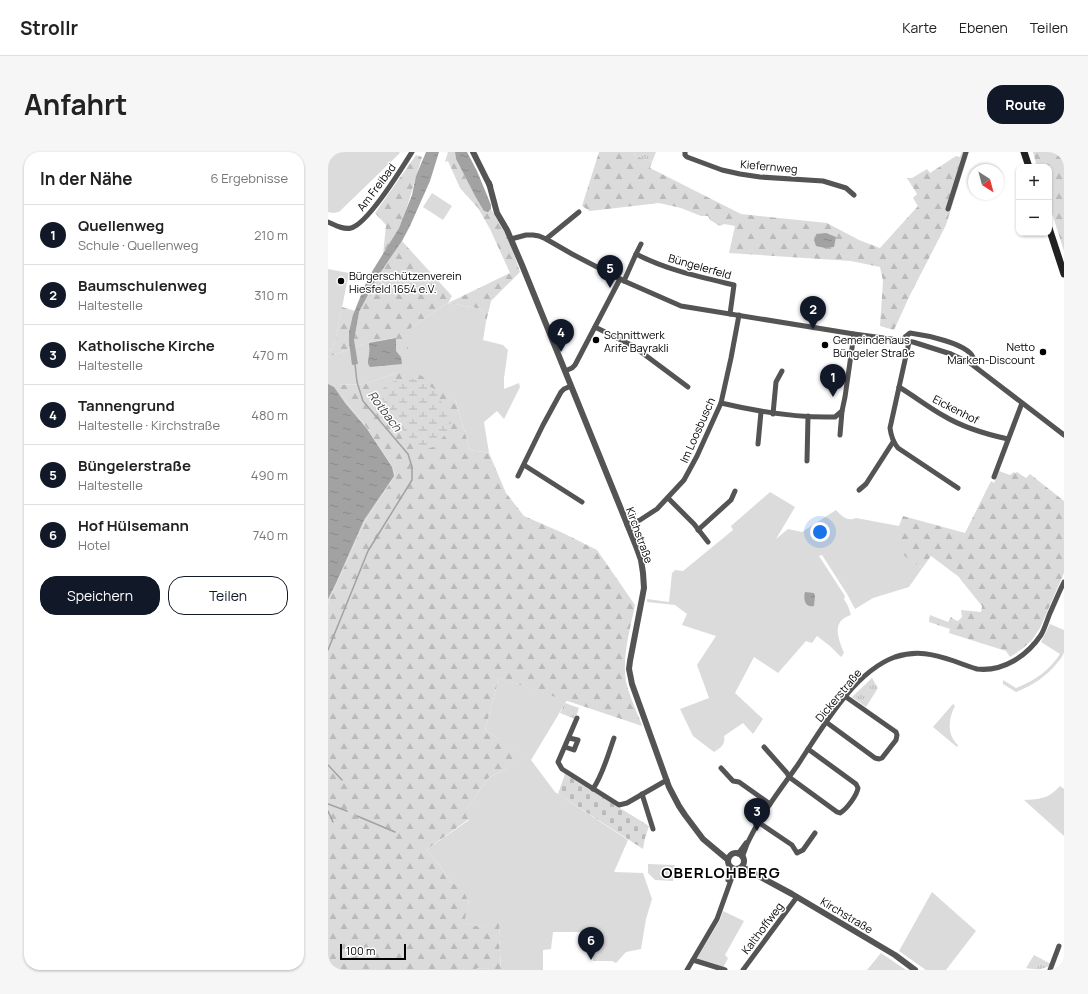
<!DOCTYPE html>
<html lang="de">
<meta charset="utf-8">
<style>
body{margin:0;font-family:Manrope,sans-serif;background:#f6f6f6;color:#222}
.controls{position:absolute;right:12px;top:12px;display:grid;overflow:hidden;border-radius:8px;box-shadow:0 1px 3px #0004}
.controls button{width:36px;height:36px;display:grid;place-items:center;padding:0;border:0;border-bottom:1px solid #e0e0e0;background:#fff;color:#222;font:20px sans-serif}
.compass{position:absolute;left:640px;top:12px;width:36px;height:36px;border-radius:50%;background:#fff;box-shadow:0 1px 3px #0004;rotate:144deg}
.scale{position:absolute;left:12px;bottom:10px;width:66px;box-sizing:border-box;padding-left:4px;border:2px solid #000;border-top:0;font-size:11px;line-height:14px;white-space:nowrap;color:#000;-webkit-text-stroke:3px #fff;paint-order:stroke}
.you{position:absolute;left:492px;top:380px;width:14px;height:14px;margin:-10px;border:3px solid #fff;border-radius:50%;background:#1a73e8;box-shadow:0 0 0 6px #1a73e833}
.badge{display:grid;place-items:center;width:26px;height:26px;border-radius:50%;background:#111827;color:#fff;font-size:13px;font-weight:700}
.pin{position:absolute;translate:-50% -33px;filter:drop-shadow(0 1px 2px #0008)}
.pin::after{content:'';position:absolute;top:21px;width:14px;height:12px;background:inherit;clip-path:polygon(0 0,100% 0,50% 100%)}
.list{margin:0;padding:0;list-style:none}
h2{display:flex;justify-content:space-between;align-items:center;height:52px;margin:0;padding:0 16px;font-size:17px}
h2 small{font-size:13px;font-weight:400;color:#767676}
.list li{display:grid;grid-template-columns:26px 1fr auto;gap:12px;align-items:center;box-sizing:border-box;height:60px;padding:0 16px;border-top:1px solid #e0e0e0}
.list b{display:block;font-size:15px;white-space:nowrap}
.list p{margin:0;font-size:13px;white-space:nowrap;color:#767676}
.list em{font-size:13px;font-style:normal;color:#767676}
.actions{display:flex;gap:8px;padding:12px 16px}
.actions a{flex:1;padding:9px 0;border:1px solid #111827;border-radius:16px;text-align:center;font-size:14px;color:#111827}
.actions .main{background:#111827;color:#fff}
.map{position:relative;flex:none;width:736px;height:818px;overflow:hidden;border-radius:16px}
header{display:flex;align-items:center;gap:24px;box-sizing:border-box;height:56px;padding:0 20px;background:#fff;border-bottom:1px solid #e0e0e0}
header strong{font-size:19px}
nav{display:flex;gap:22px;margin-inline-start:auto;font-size:14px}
.intro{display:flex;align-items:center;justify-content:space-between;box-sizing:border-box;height:96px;padding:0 24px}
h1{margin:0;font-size:28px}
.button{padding:10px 18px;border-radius:16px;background:#111827;color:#fff;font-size:14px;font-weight:700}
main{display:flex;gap:24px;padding:0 24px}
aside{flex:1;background:#fff;border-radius:16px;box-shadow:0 1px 3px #0004}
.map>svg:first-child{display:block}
.grass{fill:#dbdbdb}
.forest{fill:url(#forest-firs)}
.wetland{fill:url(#wetland-marsh)}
.cemetery{fill:url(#cemetery-stones)}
.park{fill:url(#park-tufts)}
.water{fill:url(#water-ripples)}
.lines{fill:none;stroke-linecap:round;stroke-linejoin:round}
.stream{stroke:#a2a2a2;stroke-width:1.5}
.minor{stroke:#545454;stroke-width:5}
.tertiary{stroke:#545454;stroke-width:6}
.secondary{stroke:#212121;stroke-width:7}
.poi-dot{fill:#000;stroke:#fff;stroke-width:1.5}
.labels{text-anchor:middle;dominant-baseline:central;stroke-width:3;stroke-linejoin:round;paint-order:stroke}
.street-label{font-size:11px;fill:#000;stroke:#fff}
.poi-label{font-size:11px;fill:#000;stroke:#fff;text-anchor:start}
.water-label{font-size:12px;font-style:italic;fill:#434343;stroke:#fff}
.district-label{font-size:15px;font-weight:bold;letter-spacing:1px;fill:#000;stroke:#fff}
</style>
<header>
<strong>Strollr</strong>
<nav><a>Karte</a><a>Ebenen</a><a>Teilen</a></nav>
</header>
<div class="intro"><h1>Anfahrt</h1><a class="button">Route</a></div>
<main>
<aside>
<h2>In der Nähe<small>6 Ergebnisse</small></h2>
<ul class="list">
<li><span class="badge">1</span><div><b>Quellenweg</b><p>Schule · Quellenweg</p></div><em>210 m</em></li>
<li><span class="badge">2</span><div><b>Baumschulenweg</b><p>Haltestelle</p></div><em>310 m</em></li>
<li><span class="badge">3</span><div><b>Katholische Kirche</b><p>Haltestelle</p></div><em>470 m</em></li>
<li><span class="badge">4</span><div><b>Tannengrund</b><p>Haltestelle · Kirchstraße</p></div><em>480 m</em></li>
<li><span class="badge">5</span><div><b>Büngelerstraße</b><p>Haltestelle</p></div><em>490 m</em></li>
<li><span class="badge">6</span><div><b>Hof Hülsemann</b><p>Hotel</p></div><em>740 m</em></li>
</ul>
<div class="actions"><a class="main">Speichern</a><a>Teilen</a></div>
</aside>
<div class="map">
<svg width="736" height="818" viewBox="0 0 736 818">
<defs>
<pattern id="forest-firs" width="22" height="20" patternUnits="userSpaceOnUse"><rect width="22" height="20" fill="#dbdbdb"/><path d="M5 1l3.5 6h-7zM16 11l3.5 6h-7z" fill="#bababa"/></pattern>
<pattern id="wetland-marsh" width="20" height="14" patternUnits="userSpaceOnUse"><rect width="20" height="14" fill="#dbdbdb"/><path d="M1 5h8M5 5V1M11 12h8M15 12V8" fill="none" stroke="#bababa"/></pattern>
<pattern id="cemetery-stones" width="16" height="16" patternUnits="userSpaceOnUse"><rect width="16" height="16" fill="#dbdbdb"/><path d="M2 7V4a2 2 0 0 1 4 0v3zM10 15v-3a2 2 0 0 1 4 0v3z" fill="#bababa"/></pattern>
<pattern id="park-tufts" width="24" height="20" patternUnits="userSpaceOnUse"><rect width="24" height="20" fill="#dbdbdb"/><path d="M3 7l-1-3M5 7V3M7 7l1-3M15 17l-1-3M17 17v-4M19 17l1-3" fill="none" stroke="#bababa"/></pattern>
<pattern id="water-ripples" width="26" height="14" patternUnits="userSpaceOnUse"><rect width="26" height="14" fill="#a2a2a2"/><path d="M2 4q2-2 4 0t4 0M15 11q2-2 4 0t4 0" fill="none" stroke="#8a8a8a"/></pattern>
</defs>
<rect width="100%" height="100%" fill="#fff"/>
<g class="grass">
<polygon points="0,0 71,0 72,1 11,60 5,61 0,60"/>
<polygon points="104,41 124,54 115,68 95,55"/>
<polygon points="0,117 21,121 8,185 4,197 0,198"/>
<polygon points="119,151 154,157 158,170 155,188 175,193 180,198 176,226 176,237 191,231 192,235 176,267 169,259 156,270 161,301 142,298 127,247 68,221 37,232 9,233 19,251 39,276 65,315 67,324 37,369 9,431 0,450 0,205 42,190 68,186 80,197 80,178"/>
<path d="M 442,340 L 467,355 L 448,387 L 460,377 L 474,380 L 508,358 C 514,364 519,370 528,366 L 571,374 L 571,399 L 590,414 L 595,415 L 581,435 L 545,446 L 527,457 L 519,442 L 494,403 L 491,404 L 517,444 L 516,447 L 520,454 L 523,463 C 503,469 510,486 516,501 L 513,505 L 502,494 L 489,484 L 484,491 L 478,489 L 450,521 L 426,505 L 407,541 L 435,567 L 425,582 L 415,571 L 396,584 C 398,592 393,596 386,600 L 365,584 L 352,557 L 381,546 L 369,513 L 388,484 L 354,473 L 359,462 L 347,453 L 319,450 L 319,447 L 341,450 L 344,421 L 347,418 L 355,419 L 405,378 L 403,374 Z"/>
<path d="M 722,472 L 736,478 C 736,485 736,493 736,500 C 735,504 732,508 729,511 C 719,524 704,534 688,540 L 675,532 L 675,528 L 688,536 C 706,529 722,518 732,502 L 713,490 Z"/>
<polygon points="171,526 239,548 226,570 203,608 227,640 300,688 286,720 315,721 324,747 318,767 313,797 298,800 288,811 284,809 265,809 264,796 268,796 266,780 225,780 223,797 215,798 215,818 148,818 149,816 173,817 171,786 172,770 153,775 135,771 141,750 134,737 122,730 111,712 98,698 141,668 137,664 141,654 160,626 178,617 196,604 157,578"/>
<path d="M 625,552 L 627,554 C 620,567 619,583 630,593 L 629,595 L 605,575 Z"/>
<path d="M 732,634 L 736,637 L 736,684 L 696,648 C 713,647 720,647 732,634 Z"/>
<polygon points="320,712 347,713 345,729 327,728 320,721"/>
<polygon points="604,740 648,779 618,818 598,818 571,799"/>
<polygon points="395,759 416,769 397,803 400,806 395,816 374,809 369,806 392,768"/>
<polygon points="553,801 578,818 539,818"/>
</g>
<g class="forest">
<polygon points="120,0 127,0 128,7 147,44 157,59 160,60 163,57 181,88 192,120 163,149 158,170 154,157 119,151 80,178 80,197 69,198 67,186 42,190 0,205 0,198 4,197 8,185 14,155 31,160 50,124 74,89 124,144 120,151 182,121 162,77 150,56 132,36 120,9 117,10"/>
<polygon points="271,0 307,0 306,3 324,10 322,16 413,62 499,71 531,88 552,96 590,54 585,46 589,42 579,26 584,26 599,17 602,21 628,4 632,5 634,0 641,0 618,73 582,143 566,178 552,174 555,129 552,115 523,109 401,101 407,74 396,72 392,74 382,68 380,64 373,64 353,56 331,51 262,59 254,54"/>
<polygon points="705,0 736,0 736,99 721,52 721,15 709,15"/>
<polygon points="88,3 94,5 76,65 71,76 55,103 58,73 47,61"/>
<path d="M 88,220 L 127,247 L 142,298 L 161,301 L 178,341 L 196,364 L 235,381 L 269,398 L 307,453 C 302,478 294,504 298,530 C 301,543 309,560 314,574 L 171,526 L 157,578 L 197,604 L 178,617 L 160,626 L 141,654 L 138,664 L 141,667 L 98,698 L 111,712 L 122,730 L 134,736 L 141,750 L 136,771 L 153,775 L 172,769 L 171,786 L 173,818 L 149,816 L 148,818 L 0,818 L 0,450 L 9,431 L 37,369 L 67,324 L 65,315 L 39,276 L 19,251 L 8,233 L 37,232 L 68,221 Z"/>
<polygon points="671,319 682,323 686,320 687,321 689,320 698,326 702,322 736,349 736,421 712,476 704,488 694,497 682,505 678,499 621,481 622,477 601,470 602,463 620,470 623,465 627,468 630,469 634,465 633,458 653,460 654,454 633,428 631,425 603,404 595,415 590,414 570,399 571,374 575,364 637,381 663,329 666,331"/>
</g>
<polygon class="wetland" points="81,225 105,236 122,264 124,275 106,295 91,298 66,266 51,241 60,231"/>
<polygon class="cemetery" points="237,622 321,674 317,686 315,697 230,642"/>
<g class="park">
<polygon points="307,0 328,0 324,10 306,3"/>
<polygon points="544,526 550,536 538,555 524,545"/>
<polygon points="237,551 251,556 247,567 232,561"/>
<path d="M 706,803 L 723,812 C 718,818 706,818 698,816 Z"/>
</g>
<g class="water">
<polygon points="98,0 111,0 102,29 82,74 74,89 50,124 31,160 26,188 30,212 24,213 21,190 21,180 25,163 37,133 45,118 71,76 84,43 88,24"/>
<polygon points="127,0 139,0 149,19 163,53 163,57 160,60 156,59 147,44 128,7"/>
<polygon points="498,81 508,85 506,95 497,96 488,94 486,88 489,82"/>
<path d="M 68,186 L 68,199 L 73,205 L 74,212 L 42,215 C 38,210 41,207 41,202 C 42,198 41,194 41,191 Z"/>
<polygon points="0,232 6,235 17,251 39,277 64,315 66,324 36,368 8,431 0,447"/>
<path d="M 477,440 L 486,441 L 487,444 L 486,454 C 477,456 475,447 477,440 Z"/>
</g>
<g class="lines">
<g class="stream">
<polyline points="0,498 40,399 84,328 84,315 80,302 35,249 29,230 27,212"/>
<polyline points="0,613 14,628"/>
<polyline points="0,652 19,659"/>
<polyline points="0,659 5,670"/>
<polyline points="29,664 67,680"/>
</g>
<g class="minor">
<polyline points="357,0 357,3 359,5 394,18 412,22 432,25 495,29 518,36 526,43"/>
<polyline points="620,57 638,0"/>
<path d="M 0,70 C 7,73 15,78 23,76 C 40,72 74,16 84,0"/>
<polyline points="183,87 198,83 205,83 211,84 218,87 244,102 296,129 353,154 526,182 585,190 623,202 642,211 659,224 736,283"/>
<polyline points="218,87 251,60"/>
<path d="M 308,102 C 339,118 372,125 406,133 L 402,162"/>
<polyline points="296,129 308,102 313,92"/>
<polyline points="267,175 305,194 360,235"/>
<path d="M 575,189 L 577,185 L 582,181 C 597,183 638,191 645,205 L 642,211"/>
<path d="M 581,190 L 562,276 C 563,284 565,290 570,296 L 630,336"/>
<polyline points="237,219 244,216 247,213 292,127"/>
<path d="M 571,235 C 586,244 600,255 616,264 C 636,276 657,282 680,287"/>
<path d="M 393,251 C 431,260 469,266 507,265 L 514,259 L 517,245 L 526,182"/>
<polyline points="445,262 448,230 454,219"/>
<polyline points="512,283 514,259"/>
<polyline points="430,292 433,260"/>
<polyline points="479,309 480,264"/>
<polyline points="196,313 254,350"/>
<polyline points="190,324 215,273 233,240 236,237 243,234"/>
<polyline points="666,325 694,251"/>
<polyline points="531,338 538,332 565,290"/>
<polyline points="340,346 366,372 380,390"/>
<polyline points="299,373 312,368 329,357 356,328 369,304 393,251 403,206 411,163"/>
<polyline points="370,378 403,348 407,339"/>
<polyline points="249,566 230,610 234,617 291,653 299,651 339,628"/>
<polyline points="498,570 547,606 551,607 554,606 568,588 569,583 568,580 518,545"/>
<polyline points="237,595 246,598 250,588 241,586"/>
<path d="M 436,595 L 459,621 L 461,625 L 509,660 L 512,661 C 519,657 529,643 530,636 L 528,632 L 480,597"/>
<polyline points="393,616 405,629 411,630 442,652"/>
<path d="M 265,637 C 275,622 280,603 286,586"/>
<polyline points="314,642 325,677"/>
<polyline points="430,670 464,693 469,701 475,698 487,681"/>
<polyline points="410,702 418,691"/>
<path d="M 414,705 C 417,699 418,693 421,688 C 434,661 452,638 469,614 C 493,578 525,520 567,505 C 589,498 605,502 626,509 C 634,512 642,515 649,517 C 675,520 699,504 713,483 C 717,476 719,468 722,461 C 727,450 731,440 736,430"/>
<polyline points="400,728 403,715"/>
<polyline points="365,808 397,818"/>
<polyline points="359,818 389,767 403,728 408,717"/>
<polyline points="415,818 469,745"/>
<polyline points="722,818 731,794"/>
</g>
<g class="tertiary">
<polyline points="145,0 162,34"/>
<polyline points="161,31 169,61 179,78 194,113 308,394 313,408 315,421 316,436 302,509 301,517 304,532 341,635 351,654 357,663 375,687 400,708"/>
<circle cx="408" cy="709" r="8"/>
<polyline points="414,715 464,742 567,803 587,818"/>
</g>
<g class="secondary">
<polyline points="696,0 701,15"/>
<polyline points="721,76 736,122"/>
</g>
</g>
<g class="poi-dot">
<circle cx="13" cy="129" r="4"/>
<circle cx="268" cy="188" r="4"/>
<circle cx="497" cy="193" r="4"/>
<circle cx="715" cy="200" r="4"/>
</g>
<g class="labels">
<g class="street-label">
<text transform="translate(441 14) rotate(5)">Kiefernweg</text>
<text transform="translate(48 35) rotate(-53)">Am Freibad</text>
<text transform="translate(372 114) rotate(16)">Büngelerfeld</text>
<text transform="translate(628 257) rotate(27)">Eickenhof</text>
<text transform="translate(369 278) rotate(-66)">Im Loosbusch</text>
<text transform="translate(312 383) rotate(70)">Kirchstraße</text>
<text transform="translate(510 543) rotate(-50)">Dickerstraße</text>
<text transform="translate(519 763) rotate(31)">Kirchstraße</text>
<text transform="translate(434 776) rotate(-53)">Kalthoffweg</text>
</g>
<g class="poi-label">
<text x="21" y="123">Bürgerschützenverein<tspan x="21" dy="13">Hiesfeld 1654 e.V.</tspan></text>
<text x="276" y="182">Schnittwerk<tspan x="276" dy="13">Arife Bayrakli</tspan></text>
<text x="505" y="187">Gemeindehaus<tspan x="505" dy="13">Büngeler Straße</tspan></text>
<text x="707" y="194" text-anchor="end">Netto<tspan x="707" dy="13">Marken-Discount</tspan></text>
</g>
<g class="water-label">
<text transform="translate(57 259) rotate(53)">Rotbach</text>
</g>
<g class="district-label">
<text x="393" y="720">OBERLOHBERG</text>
</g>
</g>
</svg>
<div class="controls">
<button>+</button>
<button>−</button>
</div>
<svg class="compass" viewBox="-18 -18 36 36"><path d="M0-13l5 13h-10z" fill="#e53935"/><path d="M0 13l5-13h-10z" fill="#767676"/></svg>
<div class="scale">100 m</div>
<div class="you"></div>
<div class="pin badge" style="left:505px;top:245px">1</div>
<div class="pin badge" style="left:485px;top:177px">2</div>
<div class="pin badge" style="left:429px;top:679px">3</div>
<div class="pin badge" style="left:233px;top:200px">4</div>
<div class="pin badge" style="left:282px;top:136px">5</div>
<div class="pin badge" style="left:263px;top:808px">6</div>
</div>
</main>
